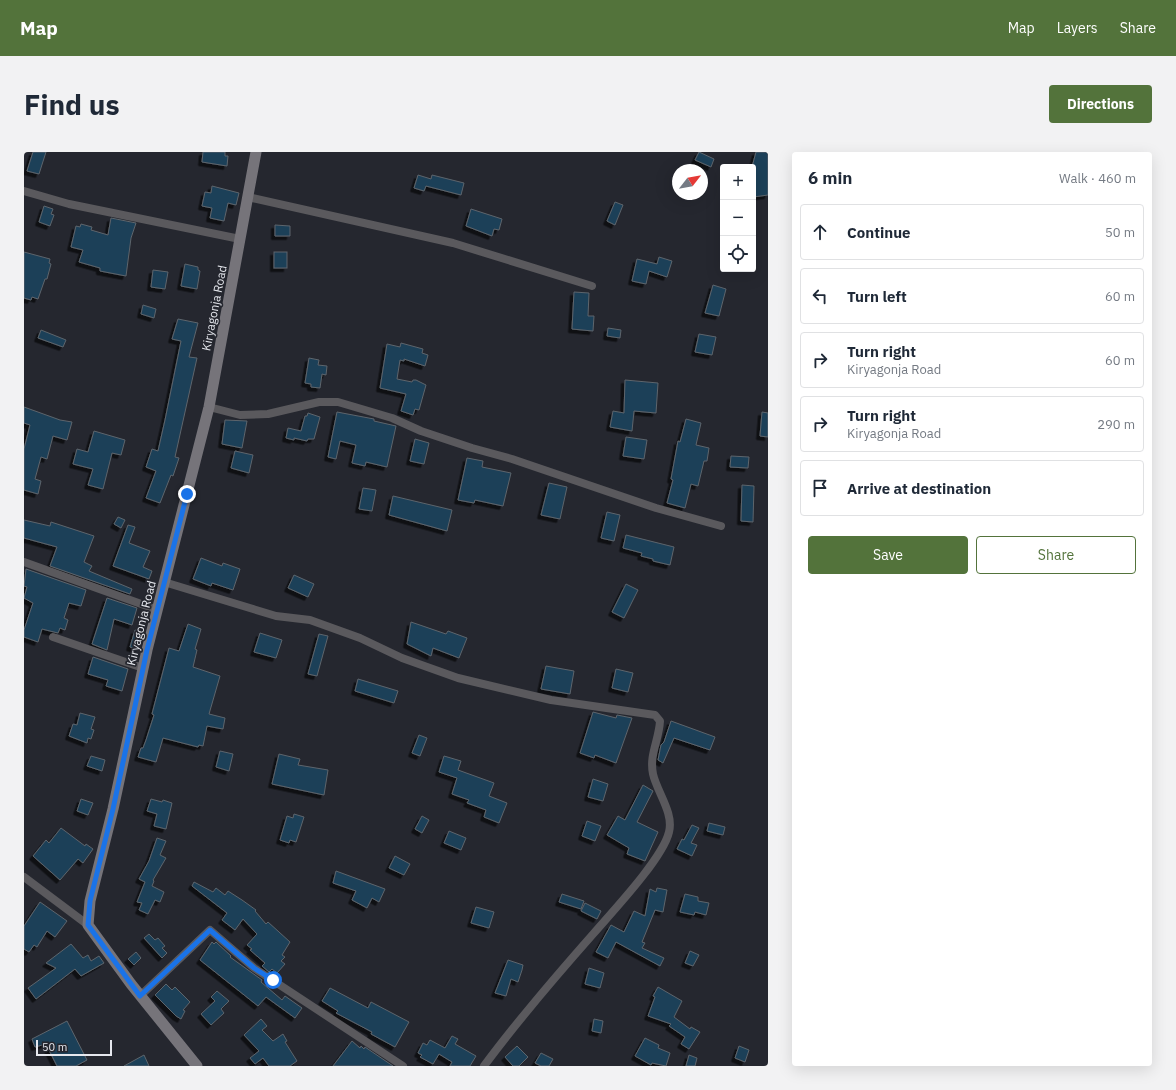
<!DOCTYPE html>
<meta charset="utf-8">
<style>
body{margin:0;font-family:"IBM Plex Sans",sans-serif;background:#f2f2f3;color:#1f2937}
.controls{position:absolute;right:12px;top:12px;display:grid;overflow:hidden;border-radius:4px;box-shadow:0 4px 16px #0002}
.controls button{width:36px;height:36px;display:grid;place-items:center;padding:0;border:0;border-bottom:1px solid #e0e1e3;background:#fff;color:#1f2937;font:20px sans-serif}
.compass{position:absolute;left:648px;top:12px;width:36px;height:36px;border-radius:50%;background:#fff;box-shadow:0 4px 16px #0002;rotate:59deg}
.scale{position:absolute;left:12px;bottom:10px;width:76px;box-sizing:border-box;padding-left:4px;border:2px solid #e6e8ee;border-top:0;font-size:11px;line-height:14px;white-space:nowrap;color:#e6e8ee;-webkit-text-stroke:3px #25272f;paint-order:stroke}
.stop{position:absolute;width:12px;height:12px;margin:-9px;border:3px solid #1a73e8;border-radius:50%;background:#fff}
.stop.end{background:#1a73e8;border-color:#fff;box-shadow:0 1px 4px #0008}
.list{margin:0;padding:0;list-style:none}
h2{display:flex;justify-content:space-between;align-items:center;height:52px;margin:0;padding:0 16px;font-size:17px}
h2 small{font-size:13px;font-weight:400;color:#747a83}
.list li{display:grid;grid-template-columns:26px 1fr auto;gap:12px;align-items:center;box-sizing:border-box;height:56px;margin:0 8px 8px;padding:0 8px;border:1px solid #e0e1e3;border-radius:4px}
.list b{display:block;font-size:15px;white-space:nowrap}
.list p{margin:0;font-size:13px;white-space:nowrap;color:#747a83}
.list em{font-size:13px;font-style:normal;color:#747a83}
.actions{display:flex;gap:8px;padding:12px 16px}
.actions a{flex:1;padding:9px 0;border:1px solid #53733b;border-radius:4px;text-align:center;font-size:14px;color:#53733b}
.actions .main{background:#53733b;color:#fff}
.icon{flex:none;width:22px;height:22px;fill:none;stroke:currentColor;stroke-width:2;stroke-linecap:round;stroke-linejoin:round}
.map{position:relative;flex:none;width:744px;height:914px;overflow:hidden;border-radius:4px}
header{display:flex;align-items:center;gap:24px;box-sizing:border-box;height:56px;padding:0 20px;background:#53733b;color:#fff}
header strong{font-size:19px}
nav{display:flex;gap:22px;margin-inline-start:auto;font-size:14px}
.intro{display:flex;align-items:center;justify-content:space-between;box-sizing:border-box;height:96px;padding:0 24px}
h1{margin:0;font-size:28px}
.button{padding:10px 18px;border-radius:4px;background:#53733b;color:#fff;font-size:14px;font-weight:700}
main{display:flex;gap:24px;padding:0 24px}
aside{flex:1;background:#fff;border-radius:4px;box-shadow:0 4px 16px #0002}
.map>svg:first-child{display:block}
.building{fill:#1d3f58;stroke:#5d656c;filter:url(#shadow)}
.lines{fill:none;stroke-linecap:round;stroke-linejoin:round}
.street{stroke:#5a595d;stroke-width:8}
.secondary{stroke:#76747a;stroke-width:11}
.route{stroke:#1a73e8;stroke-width:5}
.labels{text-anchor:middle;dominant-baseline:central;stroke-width:3.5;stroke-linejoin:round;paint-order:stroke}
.street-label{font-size:12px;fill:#e6e8ee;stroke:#25272f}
</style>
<header>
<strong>Map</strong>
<nav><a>Map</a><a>Layers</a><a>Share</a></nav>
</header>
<div class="intro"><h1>Find us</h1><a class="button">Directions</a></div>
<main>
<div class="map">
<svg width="744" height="914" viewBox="0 0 744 914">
<defs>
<filter id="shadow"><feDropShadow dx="-3.5" dy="3.5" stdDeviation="0" flood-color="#0009"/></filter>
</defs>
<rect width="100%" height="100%" fill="#25272f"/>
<g class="building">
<polygon points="9,0 22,0 15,22 3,19"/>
<polygon points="179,0 201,0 201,4 204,4 203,14 178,10"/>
<polygon points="675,0 690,7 687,15 671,8"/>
<polygon points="732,0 744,0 744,43 729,45 728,15"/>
<polygon points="394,23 407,27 408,23 440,31 437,43 402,34 400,39 390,36"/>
<polygon points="188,34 215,41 212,53 204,51 200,69 186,66 188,56 178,54 181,40 187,41"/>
<polygon points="591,50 599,53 591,73 583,69"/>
<polygon points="20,54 29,57 27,62 30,63 26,74 15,70"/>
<polygon points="447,57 478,67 475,78 470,77 468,84 442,74"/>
<polygon points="87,66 112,71 107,86 102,124 76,119 76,116 55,110 59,98 47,95 52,74 56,75 57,72 68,75 67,78 84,83"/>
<polygon points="251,73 266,74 266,84 251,84"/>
<polygon points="0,100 26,107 25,111 27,112 23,127 21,127 14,147 8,145 7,148 0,146"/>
<rect x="250" y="100" width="13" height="16"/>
<polygon points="635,105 648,109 643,125 625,119 622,132 608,129 613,107 633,112"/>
<polygon points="161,112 174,115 174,118 176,119 173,137 157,134"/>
<polygon points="129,118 144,120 141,137 127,135"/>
<polygon points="689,133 702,137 695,164 681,161"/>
<polygon points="550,140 565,141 564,164 570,164 569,179 548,177"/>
<polygon points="119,153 132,157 130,166 117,162"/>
<polygon points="154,167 174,171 165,205 173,206 151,305 155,306 149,324 147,323 136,351 122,346 132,319 122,315 128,297 134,299 141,268 157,189 148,187"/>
<polygon points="584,176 597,178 596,186 583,184"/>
<polygon points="17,178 42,188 39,195 14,186"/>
<polygon points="675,182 692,185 688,203 671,200"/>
<polygon points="377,191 399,197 398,201 404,203 401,214 380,207 380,209 376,208 373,227 388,230 389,228 392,228 402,233 395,258 391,257 389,263 377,259 382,242 356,236 363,192 376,195"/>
<polygon points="285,206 295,208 294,213 303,214 302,223 298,222 296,236 287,235 287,232 281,231"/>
<polygon points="601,228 634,231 632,261 610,259 608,279 586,275 589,259 600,261"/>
<polygon points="0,255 36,268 48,270 43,288 29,284 23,307 17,305 11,327 17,329 14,342 0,338 0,297 6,273 0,271"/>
<polygon points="313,260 350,267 350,269 372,274 363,315 342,310 341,314 328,311 332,293 316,289 312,307 304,305"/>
<polygon points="738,260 744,261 744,285 736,284"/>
<polygon points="284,261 296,265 290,287 284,287 283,289 270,286 270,288 262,286 264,276 277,279 281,264 283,264"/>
<polygon points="662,267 677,271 672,293 685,296 683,309 680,309 674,334 667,332 661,356 643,351 649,328 647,327 654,289 656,290"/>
<polygon points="201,268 223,269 218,296 198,292"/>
<polygon points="70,279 101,288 97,303 88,301 79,337 64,333 69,317 49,312 53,297 64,300"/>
<polygon points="602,285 623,288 620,307 599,304"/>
<polygon points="391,287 405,291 400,312 386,309"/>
<polygon points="211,299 229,303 225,321 207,316"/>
<polygon points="707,304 725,305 724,316 706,315"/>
<polygon points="443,306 459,309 458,315 487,321 479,354 451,348 450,351 434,348"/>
<polygon points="525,331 543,335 536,367 517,363"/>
<polygon points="718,333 730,334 729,370 717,369"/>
<polygon points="339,336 352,338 348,359 335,357"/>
<polygon points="369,344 428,358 423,379 365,363"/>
<polygon points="583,360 596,363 590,389 577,386"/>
<polygon points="94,365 101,368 97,376 90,372"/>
<polygon points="0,368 26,374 27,370 70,384 60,410 68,414 65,419 108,437 106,442 26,414 33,395 0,386"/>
<polygon points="104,373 111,375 105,391 126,399 119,415 128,419 125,427 89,414"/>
<polygon points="602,383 650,395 646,413 629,409 629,407 617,404 618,401 599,396"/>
<polygon points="177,406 198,414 199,411 216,417 209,438 188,431 187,434 169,427"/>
<polygon points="2,417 62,438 57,454 45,451 40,466 44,468 41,478 36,476 34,481 18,477 14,490 0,485 0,478 9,451 0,446 3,435 0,434"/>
<polygon points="270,423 290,432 284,445 264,436"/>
<polygon points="602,432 614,438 600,466 588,460"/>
<polygon points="83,446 113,456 108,473 90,467 83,498 68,492"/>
<polygon points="387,470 422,482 424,479 443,486 435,506 409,496 407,504 383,492"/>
<polygon points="164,472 177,477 171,497 173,498 169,515 196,524 185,562 201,566 199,577 183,574 179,594 175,593 174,595 139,586 132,610 114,605 117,596 119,596 122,588 130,563 128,562 145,496 155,499"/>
<polygon points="111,478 120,481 114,498 106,495"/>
<polygon points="236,481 258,488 252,506 230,500"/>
<polygon points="295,482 304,484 293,524 284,522"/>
<polygon points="69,505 104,517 98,539 82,534 84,528 64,522"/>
<polygon points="522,514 550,519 546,542 517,537"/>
<polygon points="592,517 609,521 604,540 588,536"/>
<polygon points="334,527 374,539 370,551 331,539"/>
<polygon points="569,560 592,566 593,563 608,566 592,611 571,603 570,606 556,601"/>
<polygon points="56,561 71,565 67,577 70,578 67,587 64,586 63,591 45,584 49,572 53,573"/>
<polygon points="647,569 691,585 686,598 650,586 639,611 634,608 637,593 640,590"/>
<polygon points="395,583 403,586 396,604 388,601"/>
<polygon points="196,599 209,602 205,619 192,615"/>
<polygon points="255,602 276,607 274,613 304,618 300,643 248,632"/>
<polygon points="67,604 81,608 78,619 63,614"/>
<polygon points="420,604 437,609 434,618 470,631 465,644 483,651 475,671 460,665 462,658 443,651 445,648 428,642 433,626 415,620"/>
<polygon points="569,627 584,632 579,649 564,645"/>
<polygon points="619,633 629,639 613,670 634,680 621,709 603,702 605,696 583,683 594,664 601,668"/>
<polygon points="57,647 69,651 64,663 53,659"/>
<polygon points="127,647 138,650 139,648 148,651 142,677 130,674 133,662 123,659"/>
<polygon points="270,662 280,665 272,690 266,688 265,691 256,688 263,664 269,666"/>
<polygon points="398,664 405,668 398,681 391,677"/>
<polygon points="563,669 577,674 571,689 558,684"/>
<polygon points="685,671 701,675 699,683 683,679"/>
<polygon points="668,673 675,676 667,691 673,693 668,704 653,697 658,687 660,688"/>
<polygon points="37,676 61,694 62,692 69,697 59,711 54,707 36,728 9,704 22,688 25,691"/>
<polygon points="425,679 442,686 437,698 420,691"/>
<polygon points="133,686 142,689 136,703 142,706 129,728 130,729 128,734 140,740 136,750 131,748 124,762 115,758 118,751 113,750 121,730 115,727 125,709"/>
<polygon points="371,704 386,712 380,723 365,716"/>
<polygon points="312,719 361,737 355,750 348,746 343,756 328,748 332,739 309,731"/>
<polygon points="170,730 189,740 192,736 201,743 204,739 218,748 232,758 231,759 242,772 244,770 266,790 258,803 261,805 257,809 261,812 253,821 248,817 245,820 238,814 241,811 226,798 228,797 223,793 233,782 219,767 211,778 198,768 203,761 168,734"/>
<polygon points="633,736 643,738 639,760 631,758 618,790 621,791 618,796 640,806 636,814 592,790 584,806 572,800 587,773 600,780 610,759 621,764 626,737 632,740"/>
<polygon points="538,742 560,749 557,757 535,750"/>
<polygon points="661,742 674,745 674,749 685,751 682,763 671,760 670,763 656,760"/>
<polygon points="16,750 43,769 31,785 23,779 13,795 10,793 5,800 0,797 0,774"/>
<polygon points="561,751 577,759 573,767 557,759"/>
<polygon points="452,755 470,760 465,776 447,771"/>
<polygon points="125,782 131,788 134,786 141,794 138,796 143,801 138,806 120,786"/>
<polygon points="188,790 190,792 192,790 207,804 206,805 238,828 237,830 258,848 261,844 278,856 271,866 242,845 234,854 176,808"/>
<polygon points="47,792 59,806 64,803 67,809 75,804 80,811 57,824 51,817 12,847 4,836 32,816 22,811"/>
<polygon points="666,799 675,803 669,814 661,811"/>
<polygon points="112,800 117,806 110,813 104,807"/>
<polygon points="484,808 499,813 498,818 494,830 487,827 482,844 471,841"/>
<polygon points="565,816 580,821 576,836 561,832"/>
<polygon points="142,832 148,838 151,835 166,850 159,858 161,859 157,867 152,864 131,843"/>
<polygon points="634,835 658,849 650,865 666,877 667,875 676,880 665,897 657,892 661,885 645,874 647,872 624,864 631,845 629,844"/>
<polygon points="306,836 344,856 347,850 385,870 371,895 347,882 348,880 312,861 314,859 298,849"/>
<polygon points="193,839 205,849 197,857 200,861 187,873 177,862 191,849 187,845"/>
<polygon points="237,867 243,874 238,878 249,889 259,882 263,889 261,890 273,909 266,914 245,914 239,906 231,912 226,906 235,899 220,883"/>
<polygon points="570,867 579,869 577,881 568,879"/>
<polygon points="43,869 63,908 52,914 33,914 22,892 11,895 8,887"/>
<polygon points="428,884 434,887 431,892 452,904 446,914 426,914 428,910 415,902 409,912 396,905 398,903 394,901 399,891 403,893 406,888 421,896"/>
<polygon points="621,886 635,893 634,896 646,901 642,914 628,911 627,913 611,904"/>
<polygon points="328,889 336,896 337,894 340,897 341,895 369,914 309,914"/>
<polygon points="493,894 504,905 495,914 489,914 481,905"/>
<polygon points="715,894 725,898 721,910 711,906"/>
<polygon points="517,901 529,907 525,914 517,914 511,911"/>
<polygon points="120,903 125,914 100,914"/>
<polygon points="665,903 673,906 671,914 662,914"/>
</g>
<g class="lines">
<g class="street">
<polyline points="0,39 45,52 216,87"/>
<polyline points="224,45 429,91 568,134"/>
<polyline points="185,255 216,263 244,262 295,250 314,250 368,266 397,279 448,296 488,307 632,356 697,374"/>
<polyline points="0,410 134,458"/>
<path d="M 140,430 L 252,464 L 286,468 L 336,486 L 378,506 L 434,526 L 527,548 L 631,563 L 636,569 C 635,588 625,603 629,622 C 633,640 650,661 645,680 C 639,706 589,759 570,781 C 532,824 494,868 460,914"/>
<polyline points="29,485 119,516"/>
<polyline points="0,725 64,773"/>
<polyline points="116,844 186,778 230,816 379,914"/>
</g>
<polyline class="secondary" points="173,914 107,832 64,773 66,749 89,657 123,498 185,255 232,0"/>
</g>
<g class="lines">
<polyline class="route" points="163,342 123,498 89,657 66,749 64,773 116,844 186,778 230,816 249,828"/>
</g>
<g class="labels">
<g class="street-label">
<text transform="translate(190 156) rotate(-79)">Kiryagonja Road</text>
<text transform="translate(117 471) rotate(-76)">Kiryagonja Road</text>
</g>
</g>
</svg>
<div class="controls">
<button>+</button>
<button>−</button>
<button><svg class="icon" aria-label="locate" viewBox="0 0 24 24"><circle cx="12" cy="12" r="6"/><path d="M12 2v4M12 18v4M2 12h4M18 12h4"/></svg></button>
</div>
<svg class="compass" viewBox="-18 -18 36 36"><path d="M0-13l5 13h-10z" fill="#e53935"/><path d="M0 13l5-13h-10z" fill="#747a83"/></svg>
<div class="scale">50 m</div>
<div class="stop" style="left:249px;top:828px"></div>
<div class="stop end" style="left:163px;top:342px"></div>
</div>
<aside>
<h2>6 min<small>Walk · 460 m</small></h2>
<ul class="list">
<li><svg class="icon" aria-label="ahead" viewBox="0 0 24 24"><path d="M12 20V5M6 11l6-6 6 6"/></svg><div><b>Continue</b></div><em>50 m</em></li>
<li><svg class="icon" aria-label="left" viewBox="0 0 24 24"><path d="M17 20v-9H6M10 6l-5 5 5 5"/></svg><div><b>Turn left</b></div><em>60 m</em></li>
<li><svg class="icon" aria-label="right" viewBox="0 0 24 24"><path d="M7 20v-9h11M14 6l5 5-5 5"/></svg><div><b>Turn right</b><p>Kiryagonja Road</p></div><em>60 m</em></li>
<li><svg class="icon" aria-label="right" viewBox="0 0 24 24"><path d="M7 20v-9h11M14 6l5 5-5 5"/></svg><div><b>Turn right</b><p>Kiryagonja Road</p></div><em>290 m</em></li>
<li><svg class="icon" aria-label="arrive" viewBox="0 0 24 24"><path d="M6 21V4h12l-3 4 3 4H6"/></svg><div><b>Arrive at destination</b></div></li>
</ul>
<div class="actions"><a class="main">Save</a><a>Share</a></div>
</aside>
</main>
